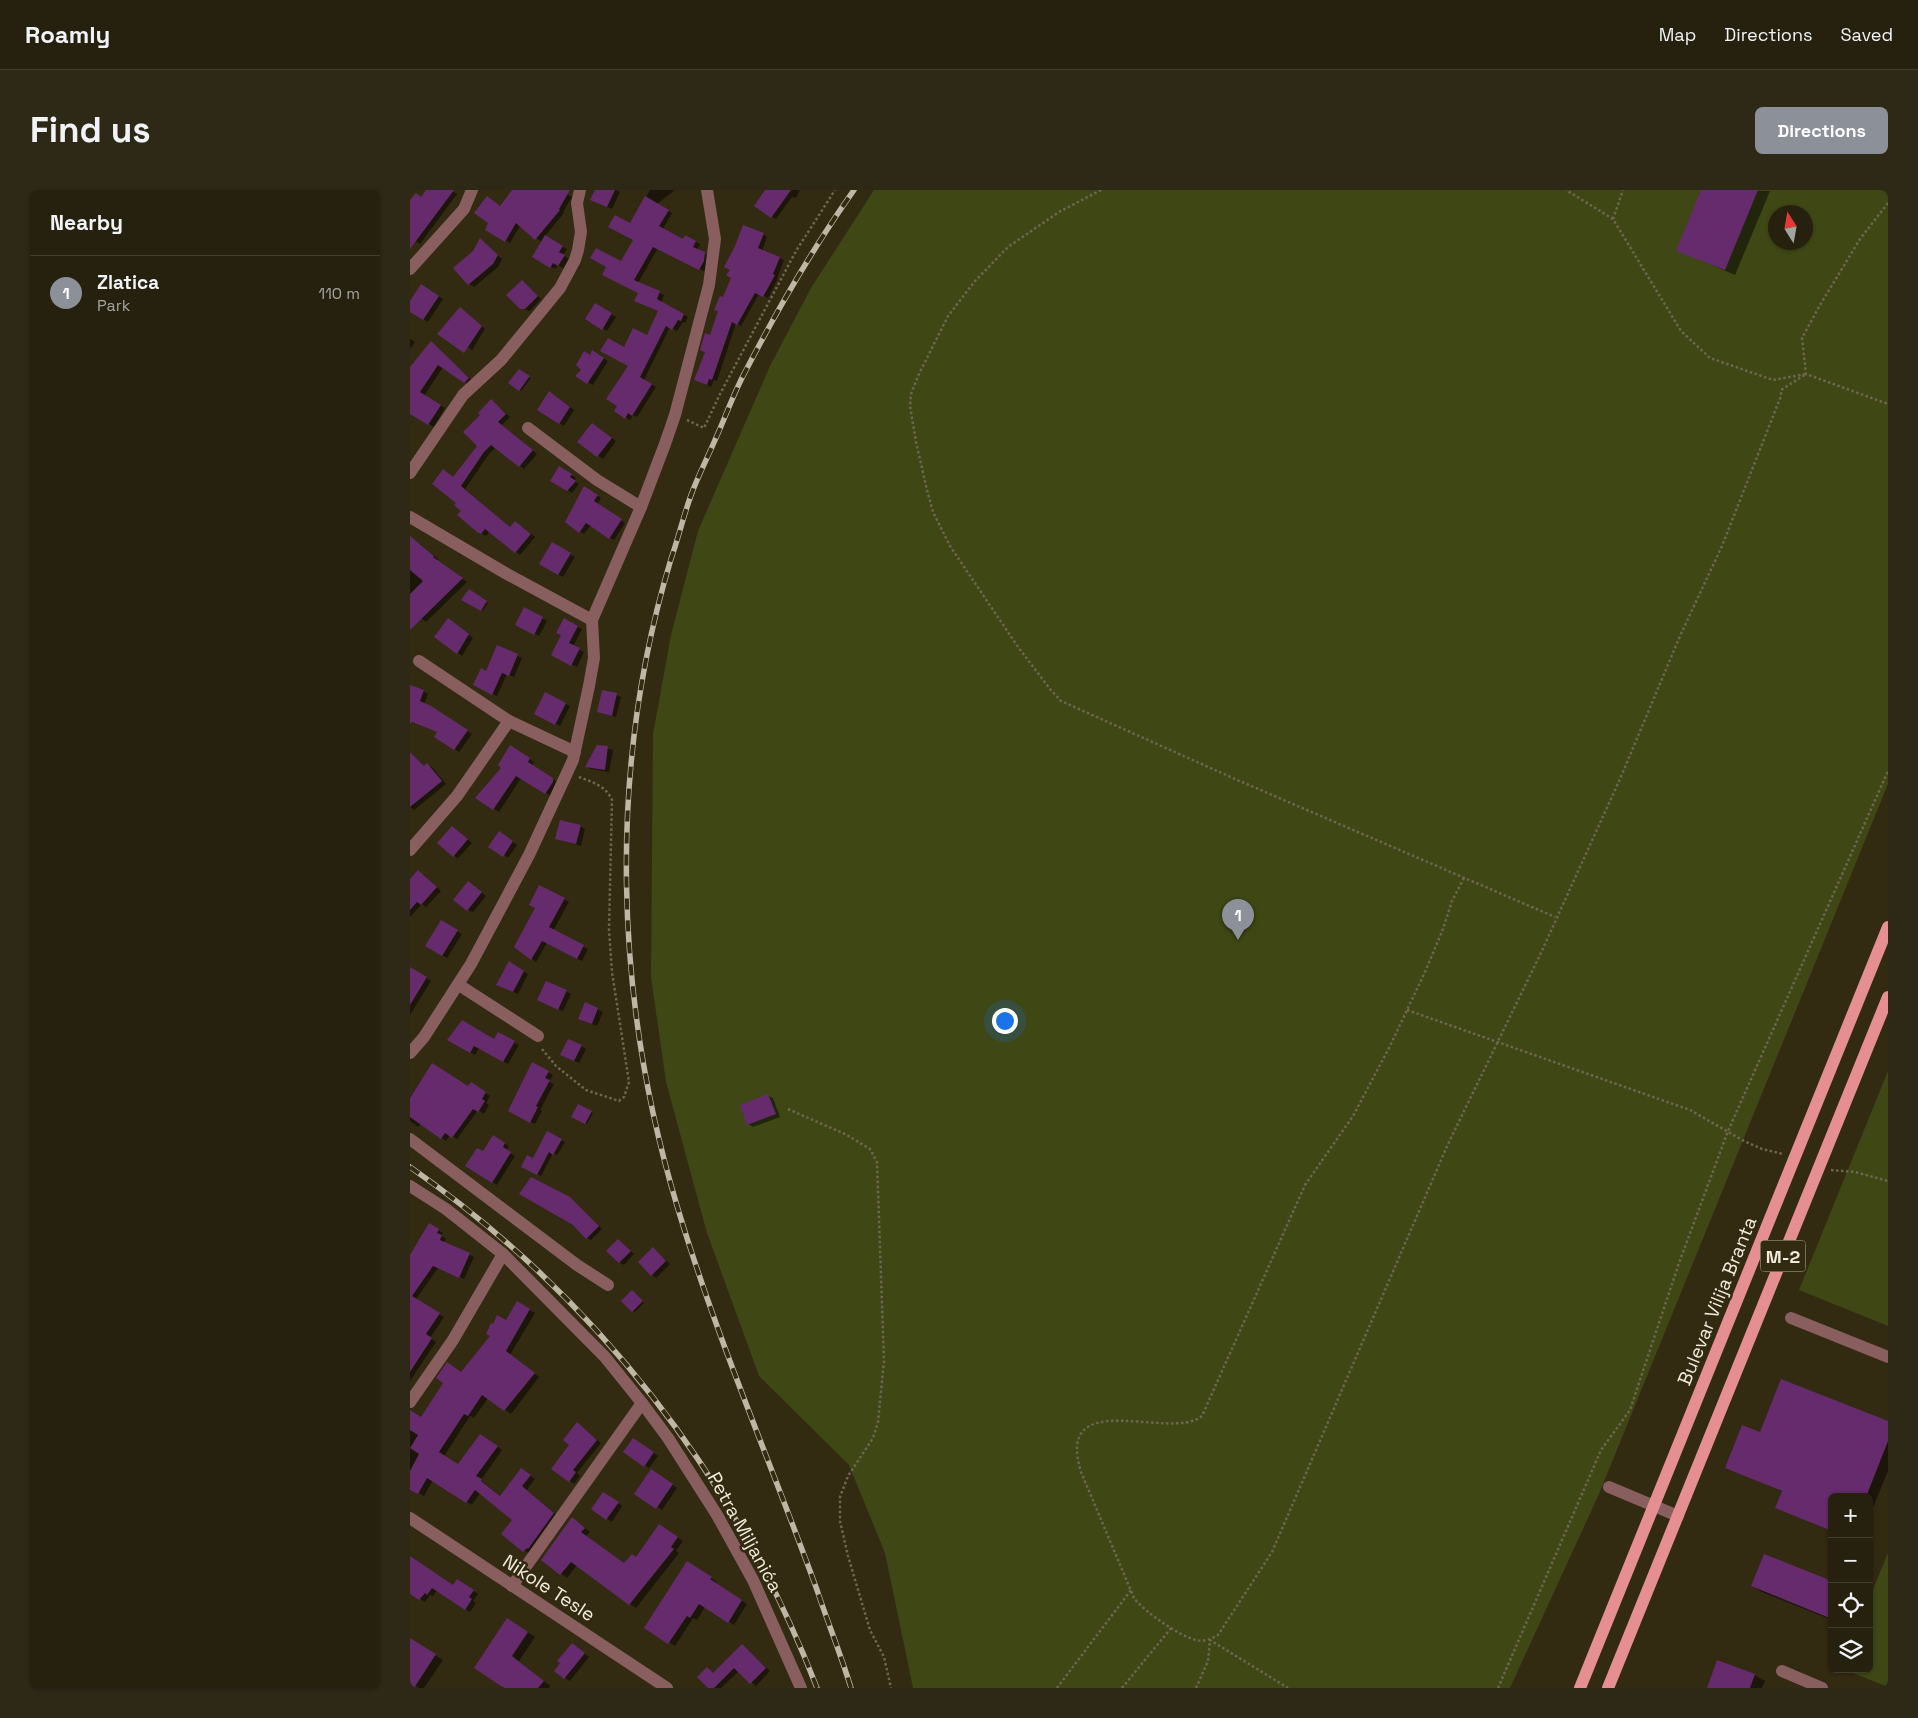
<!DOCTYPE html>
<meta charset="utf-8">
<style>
body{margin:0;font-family:"Space Grotesk",sans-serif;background:#2e2817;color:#f1f3f6}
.controls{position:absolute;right:15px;bottom:15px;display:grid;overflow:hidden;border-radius:8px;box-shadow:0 1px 4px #0004}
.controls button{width:45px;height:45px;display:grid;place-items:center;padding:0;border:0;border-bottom:1px solid #423e2e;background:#26200e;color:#f1f3f6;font:25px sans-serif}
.compass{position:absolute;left:1358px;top:15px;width:45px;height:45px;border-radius:50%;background:#26200e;box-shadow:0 1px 4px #0004;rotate:349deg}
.you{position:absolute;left:594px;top:830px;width:18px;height:18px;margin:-12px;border:4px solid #fff;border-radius:50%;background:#1a73e8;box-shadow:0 0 0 8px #1a73e833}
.badge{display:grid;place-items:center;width:32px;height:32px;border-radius:50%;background:#8c9099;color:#fff;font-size:16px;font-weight:700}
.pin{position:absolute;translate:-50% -41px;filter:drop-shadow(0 1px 2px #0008)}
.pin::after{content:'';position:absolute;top:26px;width:18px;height:15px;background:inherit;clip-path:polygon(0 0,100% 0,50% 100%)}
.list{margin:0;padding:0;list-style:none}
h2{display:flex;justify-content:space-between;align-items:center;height:65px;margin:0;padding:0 20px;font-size:21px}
h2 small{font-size:16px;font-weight:400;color:#a4a39e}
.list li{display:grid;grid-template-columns:32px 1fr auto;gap:15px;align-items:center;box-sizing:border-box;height:75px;padding:0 20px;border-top:1px solid #423e2e}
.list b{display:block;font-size:19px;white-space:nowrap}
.list p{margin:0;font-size:16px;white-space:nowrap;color:#a4a39e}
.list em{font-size:16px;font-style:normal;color:#a4a39e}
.icon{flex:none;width:28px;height:28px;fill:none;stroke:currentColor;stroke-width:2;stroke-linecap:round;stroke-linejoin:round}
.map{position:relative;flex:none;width:1478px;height:1498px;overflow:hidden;border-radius:8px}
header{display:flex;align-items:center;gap:30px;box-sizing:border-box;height:70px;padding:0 25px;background:#26200e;border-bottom:1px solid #423e2e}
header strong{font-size:24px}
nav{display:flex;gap:28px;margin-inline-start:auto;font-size:18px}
.intro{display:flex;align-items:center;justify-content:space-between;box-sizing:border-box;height:120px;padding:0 30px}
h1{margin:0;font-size:35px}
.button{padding:12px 22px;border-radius:8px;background:#8c9099;color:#fff;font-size:18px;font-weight:700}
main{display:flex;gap:30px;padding:0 30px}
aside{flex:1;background:#26200e;border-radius:8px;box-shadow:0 1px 4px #0004}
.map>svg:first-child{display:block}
.green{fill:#3f4715;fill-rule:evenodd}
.shadow{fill:#0007}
.building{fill:#662b6d}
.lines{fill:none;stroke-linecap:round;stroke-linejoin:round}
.path{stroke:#6e6651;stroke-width:2.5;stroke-dasharray:2.5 2.5;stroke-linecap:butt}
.minor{stroke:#885e5f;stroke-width:12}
.major{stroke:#e58f92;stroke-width:12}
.rail-casing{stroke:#beb7a5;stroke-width:5.5}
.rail{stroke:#332a12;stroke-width:4;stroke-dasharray:11;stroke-linecap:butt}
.labels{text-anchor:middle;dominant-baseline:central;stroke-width:5;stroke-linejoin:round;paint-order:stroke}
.shield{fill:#332a12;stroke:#b8b19f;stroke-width:1}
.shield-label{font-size:18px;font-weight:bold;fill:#f1ebdc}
.street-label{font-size:19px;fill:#f1ebdc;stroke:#332a12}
</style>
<header>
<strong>Roamly</strong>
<nav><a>Map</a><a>Directions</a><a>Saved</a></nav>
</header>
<div class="intro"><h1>Find us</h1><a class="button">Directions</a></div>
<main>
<aside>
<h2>Nearby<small></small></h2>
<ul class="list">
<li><span class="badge">1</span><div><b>Zlatica</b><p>Park</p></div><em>110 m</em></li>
</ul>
</aside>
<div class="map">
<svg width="1478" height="1498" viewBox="0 0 1478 1498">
<rect width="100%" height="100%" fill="#332a12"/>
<g class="green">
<path d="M 464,0 L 1478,0 L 1478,594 L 1189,1304 L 1100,1498 L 503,1498 L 475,1363 L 439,1275 L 349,1186 L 297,1043 L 256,892 L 241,787 L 243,544 L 261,445 L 288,341 L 360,176 L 401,98 ZM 1366,22 L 1396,22 L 1396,52 L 1366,52 Z"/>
<polygon points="1478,881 1478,1136 1389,1100"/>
<polygon points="1478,1363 1478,1497 1433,1479 1459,1479 1459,1409"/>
</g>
<g class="shadow">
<polygon points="18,0 41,0 47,4 10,54 0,48 0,12 12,8"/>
<polygon points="104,0 150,0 162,7 153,22 154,23 135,46 157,59 153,65 159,69 153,78 148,75 145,79 123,67 132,52 110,36 100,53 77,39"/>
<polygon points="186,0 206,0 210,2 202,19 187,12"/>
<polygon points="240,0 265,0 247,14 262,23 253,39 274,51 276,47 290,54 287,60 299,66 298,74 294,81 248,58 228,93 254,105 251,112 278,127 275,133 273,132 267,141 260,137 234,190 246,197 227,227 223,225 220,230 205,221 209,216 219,176 214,158 238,147 249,121 229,103 211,73 224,50 221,35"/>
<polygon points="362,0 390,0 386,8 382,7 366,29 362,27"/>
<polygon points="1292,0 1360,1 1325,85 1268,60"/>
<polygon points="353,44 357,47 352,61 374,70 367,88 368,88 358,108 349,104 331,136 326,133 307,191 304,190 301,197 290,192 285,190 314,109"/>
<polygon points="71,49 92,69 88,77 64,97 59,94 45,78 64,61"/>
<polygon points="112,91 131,109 120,121 111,118"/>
<polygon points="12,96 33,109 18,132 0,120 0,114"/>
<polygon points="186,115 206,127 197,141 177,129"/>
<polygon points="54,121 75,139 62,160 32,141"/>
<polygon points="0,149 5,152 0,159"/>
<polygon points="183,162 198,171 183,195 167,186"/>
<polygon points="34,165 63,191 60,195 33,177 14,206 35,218 24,237 0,223 0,179"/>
<polygon points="109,180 121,188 111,201 100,193"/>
<polygon points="144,205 164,220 154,236 129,220"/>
<polygon points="82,211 100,227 92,235 127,264 114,279 86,257 79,264 55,299 101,338 106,332 125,347 110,365 80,341 76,346 67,341 48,313 44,288 73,262 71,225"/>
<polygon points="187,237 206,251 193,269 169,252"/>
<polygon points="149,277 166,288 164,291 169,294 162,303 141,290"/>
<polygon points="175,298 191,308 187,315 215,333 204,350 181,335 174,344 157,332"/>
<polygon points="10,354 28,369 27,371 57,392 16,432 0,419 0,358"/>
<polygon points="142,354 165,367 153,387 131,374"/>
<polygon points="59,401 78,413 73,421 53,409"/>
<polygon points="115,419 137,431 129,446 107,434"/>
<polygon points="154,430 172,439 163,457 174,462 167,477 147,468"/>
<polygon points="43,433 63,448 52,466 48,463"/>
<polygon points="88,457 112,468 104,487 97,484 87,506 69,498"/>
<polygon points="13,501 18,504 14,514 26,520 62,544 49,562 25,546 28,542 0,531 0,506"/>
<polygon points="136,504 160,516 150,536 126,524"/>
<polygon points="206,505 211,507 206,527 188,522"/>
<polygon points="188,556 203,560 199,582 181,579 177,577"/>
<polygon points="100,557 124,572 122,576 147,592 141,606 111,588 89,622 67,608 92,578"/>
<polygon points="0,562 15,577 17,575 22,577 36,594 4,620 0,617"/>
<polygon points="170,636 175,639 171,656 147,648"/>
<polygon points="47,640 62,653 48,668 44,666"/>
<polygon points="94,646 107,655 98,668 94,665"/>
<polygon points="13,684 31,701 16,717 12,714 0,727 0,690"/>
<polygon points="63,696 76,706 63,722 58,720"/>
<polygon points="130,696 159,712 143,741 178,759 172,771 137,753 126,772 105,756 127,718"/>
<polygon points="31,732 52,744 37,768 16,756"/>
<polygon points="99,773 118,784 108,804 92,797"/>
<polygon points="0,778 21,791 0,825"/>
<polygon points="156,801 161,804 153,821 134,813"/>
<polygon points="175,814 193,822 187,836 174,831"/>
<polygon points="89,843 109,855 98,874 69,858 65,865 39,850 85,850"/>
<polygon points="171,856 176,859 169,873 156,867"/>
<polygon points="123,874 143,885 139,892 144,894 130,920 132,921 125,934 99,921"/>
<polygon points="22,875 59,897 61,894 80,906 76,913 79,915 74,924 68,920 47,949 40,945 36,951 11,933 8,937 0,931 0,907"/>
<polygon points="358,906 363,908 370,927 343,937 338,934"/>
<polygon points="168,915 183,923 177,934 162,926"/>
<polygon points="138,943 155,952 147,965 143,963 131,986 113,977 123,970"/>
<polygon points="83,947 99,956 96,961 105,966 87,995 57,975 74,963"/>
<polygon points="147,1001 164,1011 192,1039 181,1050 177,1048"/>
<polygon points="19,1035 33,1043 31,1046 36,1049 34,1053 64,1067 54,1089 28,1078 4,1112 0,1110 0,1067"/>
<polygon points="209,1050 224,1064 214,1075 209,1072"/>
<polygon points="243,1059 260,1074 246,1088 242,1085"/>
<polygon points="224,1103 234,1113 225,1122 223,1121"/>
<polygon points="107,1113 125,1123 100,1165 129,1187 101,1224 78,1208 64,1228 60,1226 34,1266 49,1276 76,1248 92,1260 71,1290 91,1307 117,1283 125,1289 117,1300 149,1327 120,1364 93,1344 104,1330 70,1303 62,1315 23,1290 14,1306 0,1298 0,1229 12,1228 97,1132"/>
<polygon points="12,1114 34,1127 20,1148 26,1152 0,1191 0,1134"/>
<polygon points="1478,1233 1478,1281 1459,1327 1459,1307 1422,1307 1422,1341 1367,1318 1373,1302 1316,1277 1350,1244"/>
<polygon points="172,1237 191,1253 167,1283 170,1286 164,1294 160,1291"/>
<polygon points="228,1252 248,1266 239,1278 235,1275"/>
<polygon points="246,1283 267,1298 252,1320 226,1303"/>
<polygon points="198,1306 212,1316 202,1332 182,1319"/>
<polygon points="162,1328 180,1342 176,1346 215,1374 227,1368 255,1339 273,1351 266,1361 269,1363 226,1418 167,1375 157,1388 132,1369"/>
<polygon points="0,1375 44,1396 52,1393 68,1404 63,1411 66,1413 60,1422 27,1400 23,1406 20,1405 15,1412 0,1402"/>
<polygon points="284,1376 307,1392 306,1394 337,1414 324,1435 295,1417 287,1430 283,1428 265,1456 236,1437"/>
<polygon points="1422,1393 1422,1430 1352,1402 1342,1396"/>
<polygon points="105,1434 125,1447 109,1471 140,1496 139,1498 92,1498"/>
<polygon points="0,1449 33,1470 14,1498 9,1498 0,1492"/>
<polygon points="332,1456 360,1481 346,1496 329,1481 311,1498 299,1498 297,1478 304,1484"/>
<polygon points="167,1457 179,1467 160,1491 155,1488"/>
<polygon points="1345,1485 1355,1491 1352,1498 1298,1498"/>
</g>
<g class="building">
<polygon points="16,0 44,0 0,59 0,10 6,3 11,7"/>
<polygon points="102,0 160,0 149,19 150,20 125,50 106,33 95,52 75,40 78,33 64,23 77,6 90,16"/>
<polygon points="185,0 205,0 197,17 180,10"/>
<polygon points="355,0 381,0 361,28 344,16"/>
<polygon points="1291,0 1348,0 1315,80 1266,61"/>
<polygon points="235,6 259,20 249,36 273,49 275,45 286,51 283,57 295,62 294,71 289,80 243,57 224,90 250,101 247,109 274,124 271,131 268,130 262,140 256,136 230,187 242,194 222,226 218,223 215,229 204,221 207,216 196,209 218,176 190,161 198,148 214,157 223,138 237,145 248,121 224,111 228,103 192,85 196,77 180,68 186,58 211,71 223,50 198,37 205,25 220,33"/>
<polygon points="333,35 354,43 348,58 370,67 363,84 365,85 353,107 345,103 327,135 322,132 302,190 299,189 297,195 284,190 295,162 290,160 295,143 300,145 308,121 304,120 310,106 313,107 321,88 316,85 320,80 314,77 325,56"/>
<polygon points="135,45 153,56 149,62 155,65 148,76 143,73 140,78 122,67"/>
<polygon points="70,48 88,65 83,74 58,95 43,78 63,61"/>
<polygon points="112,90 128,106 115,119 110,119 96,105"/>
<polygon points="11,94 29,106 13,130 0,122 0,111"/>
<polygon points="185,113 202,123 192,140 175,129"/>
<polygon points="50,117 72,136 54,163 27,144"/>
<polygon points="21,151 59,188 54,193 28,175 10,202 31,215 18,235 0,224 0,177"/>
<polygon points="182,160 194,168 177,194 165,186 171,180 166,175 174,161 180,165"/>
<polygon points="109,179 120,186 109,201 98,193"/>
<polygon points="139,201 160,217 149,234 127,220"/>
<polygon points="81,209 96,224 88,232 123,260 109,277 81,255 74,262 51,296 100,337 105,331 121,344 105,363 75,339 71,344 67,342 47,325 51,321 44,315 46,313 22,294 33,279 43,287 67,256 70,259 53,242 70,225 68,223"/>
<polygon points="182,233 202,248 187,267 167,252"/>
<polygon points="149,276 162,284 160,287 166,291 157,301 140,291"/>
<polygon points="174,296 188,305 184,311 212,329 199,349 176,333 169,343 155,332"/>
<polygon points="0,346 24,366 23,367 53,388 0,440 0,404 13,391 0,380"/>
<polygon points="142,352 161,363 148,385 129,374"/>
<polygon points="59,399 77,411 71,421 51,410"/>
<polygon points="114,417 133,427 124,445 105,435"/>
<polygon points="38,428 59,444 47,464 24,447"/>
<polygon points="154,428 168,436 159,453 170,458 161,476 141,465 151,445 146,443"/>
<polygon points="87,455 108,464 99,486 92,483 82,505 63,495 71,478 76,481"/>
<polygon points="0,495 14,500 10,511 21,516 58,540 44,560 24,547 27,542 2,532 0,534"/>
<polygon points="192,500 207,503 202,526 187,522"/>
<polygon points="135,502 156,513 145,535 124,524"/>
<polygon points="100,555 120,568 118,572 143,588 143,592 135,604 106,586 83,620 65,608 91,578 88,575"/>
<polygon points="187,555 198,556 195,580 175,577"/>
<polygon points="0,562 14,576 17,573 32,591 0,617"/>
<polygon points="150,630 171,635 166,654 145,649"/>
<polygon points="42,636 58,649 43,667 27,653"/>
<polygon points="89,641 103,651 93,667 78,657"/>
<polygon points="8,680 27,697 11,715 7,712 0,720 0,689"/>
<polygon points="58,691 72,702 57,721 43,710"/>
<polygon points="129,695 155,708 139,737 174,755 167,769 132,751 121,770 104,757 125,718 119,715"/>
<polygon points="31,730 48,740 32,766 15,756"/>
<polygon points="99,771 114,781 103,802 86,795"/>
<polygon points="0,777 17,787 0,815"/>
<polygon points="136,791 157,800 148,820 127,810"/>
<polygon points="175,812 188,818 182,834 168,829"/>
<polygon points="52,830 84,849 88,842 105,851 93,872 64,856 60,863 37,850"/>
<polygon points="158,849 172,855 164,871 150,865"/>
<polygon points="122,872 139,881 135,888 140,890 126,916 128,917 120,933 98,921"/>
<polygon points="22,873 58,896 61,892 76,902 72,909 75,911 68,922 63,919 42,948 35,943 31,949 0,927 0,908"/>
<polygon points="358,904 366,924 337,935 330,915"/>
<polygon points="168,914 182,921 175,934 161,927"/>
<polygon points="137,941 152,949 143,965 139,962 127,985 111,977 117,965 123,968"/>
<polygon points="83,945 95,953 93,957 101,962 82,993 55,976 67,958 73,961"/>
<polygon points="121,987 160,1007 189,1036 176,1049 163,1035 109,1004"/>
<polygon points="19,1033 29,1039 27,1043 32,1045 30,1050 60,1063 49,1088 23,1076 2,1106 30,1123 16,1144 22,1148 0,1182 0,1065"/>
<polygon points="208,1049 221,1061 209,1073 196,1061"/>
<polygon points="243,1057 256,1071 241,1086 228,1072"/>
<polygon points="222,1100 233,1111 222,1122 211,1111"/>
<polygon points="107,1111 120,1119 96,1161 125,1183 94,1221 72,1205 58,1226 54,1224 29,1262 48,1274 70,1244 88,1256 66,1286 72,1289 71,1291 90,1306 111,1278 121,1285 112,1296 144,1323 118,1359 117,1358 113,1362 91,1344 102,1330 65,1300 56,1313 17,1288 8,1304 0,1300 0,1281 9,1264 0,1258 8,1245 0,1240 0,1220 11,1227 33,1193 26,1188 37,1172 51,1182 80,1146 76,1144 81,1133 83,1134 87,1125 96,1130"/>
<polygon points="1371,1189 1478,1231 1478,1251 1456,1307 1422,1307 1422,1341 1365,1318 1372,1301 1315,1278 1332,1235 1350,1242"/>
<polygon points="167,1232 187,1250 163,1280 166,1282 159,1292 141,1279 159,1255 153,1250"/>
<polygon points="223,1248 244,1262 234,1277 213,1262"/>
<polygon points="241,1279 263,1294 246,1319 224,1304"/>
<polygon points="193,1302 209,1312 196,1330 181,1319"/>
<polygon points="162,1327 175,1338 171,1342 214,1373 222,1364 226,1367 249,1334 268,1347 261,1357 264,1359 219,1415 161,1372 150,1385 131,1370"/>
<polygon points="1354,1364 1422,1391 1422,1429 1341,1396"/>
<polygon points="0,1366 43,1395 47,1389 64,1400 59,1407 62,1409 55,1420 22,1398 17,1405 15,1403 9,1410 0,1404"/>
<polygon points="277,1371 302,1387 300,1389 332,1410 318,1433 289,1414 280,1428 277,1426 258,1454 234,1438"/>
<polygon points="97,1428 118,1442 102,1466 134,1491 128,1498 94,1498 64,1478"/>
<polygon points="0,1448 26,1464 4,1498 0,1498"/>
<polygon points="162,1453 175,1463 154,1489 144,1481 150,1473 147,1471"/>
<polygon points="332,1454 356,1478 340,1494 324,1478 304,1498 298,1498 287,1487 297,1477 303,1483"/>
<polygon points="1307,1470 1345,1484 1340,1498 1297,1498"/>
</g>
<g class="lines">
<g class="path">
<polyline points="691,0 649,22 598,57 565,91 538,126 508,186 501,204 500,216 506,252 517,300 523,322 540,356 608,457 640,499 651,511 825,589 1145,727"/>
<polyline points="1478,13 1450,49 1410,115 1392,148 1396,184 1478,214"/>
<polyline points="1203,29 1213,0"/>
<polyline points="277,230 294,238 310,204 386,61 425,0"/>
<path d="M 1054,688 L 1042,711 L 1033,739 L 1015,782 L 979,858 L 943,926 L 895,995 L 792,1226 C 761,1252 644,1194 671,1282 L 724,1408 C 733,1421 771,1447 786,1450 C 794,1452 801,1449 808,1445 L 862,1362 L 1038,954 L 1130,765 L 1210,589 L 1270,446 L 1312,356 L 1371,206 L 1371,200 L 1396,184 L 1363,190 L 1300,168 L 1271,141 L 1203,29 L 1156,0"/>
<polyline points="997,820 1280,920 1334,951 1352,959 1373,964"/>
<path d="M 132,859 L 146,876 L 176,900 L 209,911 L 214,907 L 219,892 L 202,782 L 199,740 L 202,610 C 196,596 182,592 169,587"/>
<polyline points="378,919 437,945 460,959 467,972 474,1171 468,1232 463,1248 438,1286 430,1307 430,1331 438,1366 460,1440 474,1467 481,1498"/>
<polyline points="1421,980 1445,982 1478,991"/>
<polyline points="647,1498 721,1400"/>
<polyline points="712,1498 762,1437"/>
<polyline points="786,1498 798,1471 800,1450 878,1498"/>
<polyline points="1088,1498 1191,1260 1220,1220 1269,1073 1318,941 1478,581"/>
</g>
<g class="minor">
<polyline points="0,79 54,19 62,0"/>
<polyline points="118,238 187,290 231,317"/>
<polyline points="0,283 53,205 91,170 150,98 165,70 168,60 171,42 167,13 170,0"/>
<polyline points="0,327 97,384 182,430"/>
<polyline points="9,471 99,531 165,562"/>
<polyline points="0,660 47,606 99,531"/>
<polyline points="49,795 128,846"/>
<polyline points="0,863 14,847 61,774 119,665 163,570 179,496 184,468 182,430 231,317 255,254 265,225 299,95 305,49 297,0"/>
<polyline points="0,949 167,1075 198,1095"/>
<polyline points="0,996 36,1019 93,1064 195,1167 232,1213 258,1248 307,1325 343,1390 391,1498"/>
<polyline points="1381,1128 1478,1167"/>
<polyline points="0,1212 43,1150 93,1064"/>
<polyline points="1199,1297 1268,1326"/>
<polyline points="0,1328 257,1498"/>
<polyline points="102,1396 232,1213"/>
<polyline points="1372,1481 1412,1498"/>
</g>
<g class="major">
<polyline points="1170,1498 1478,737"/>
<polyline points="1198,1498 1478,807"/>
</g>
<g class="rail-casing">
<g id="rail">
<path d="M 0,977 C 185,1106 326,1287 407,1498"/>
<path d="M 441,1498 C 431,1465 418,1433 407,1400 C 361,1273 307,1149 268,1019 C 204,808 197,580 261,369 C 268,349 273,328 280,308 C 287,288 297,269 305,250 C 315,228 323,205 334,184 C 367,120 403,58 444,0"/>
</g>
</g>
<use href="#rail" class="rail"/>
</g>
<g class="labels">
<rect class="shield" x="1350.5" y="1050.5" width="45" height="31" rx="4"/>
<g class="shield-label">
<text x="1373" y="1066">M-2</text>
</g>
<g class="street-label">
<text transform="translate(1307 1111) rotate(-68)">Bulevar Vilija Branta</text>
<text transform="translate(335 1342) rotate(61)">Petra Miljanića</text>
<text transform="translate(139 1398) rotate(33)">Nikole Tesle</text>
</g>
</g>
</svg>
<div class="controls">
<button>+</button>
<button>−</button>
<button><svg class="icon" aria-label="locate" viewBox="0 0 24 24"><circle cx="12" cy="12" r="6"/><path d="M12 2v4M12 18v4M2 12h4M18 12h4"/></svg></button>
<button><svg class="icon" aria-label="layers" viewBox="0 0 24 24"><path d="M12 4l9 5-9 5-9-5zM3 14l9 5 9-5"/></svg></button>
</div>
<svg class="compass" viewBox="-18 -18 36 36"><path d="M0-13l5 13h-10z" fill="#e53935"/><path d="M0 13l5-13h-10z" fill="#a4a39e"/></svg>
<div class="you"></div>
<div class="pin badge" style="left:828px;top:750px">1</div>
</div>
</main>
